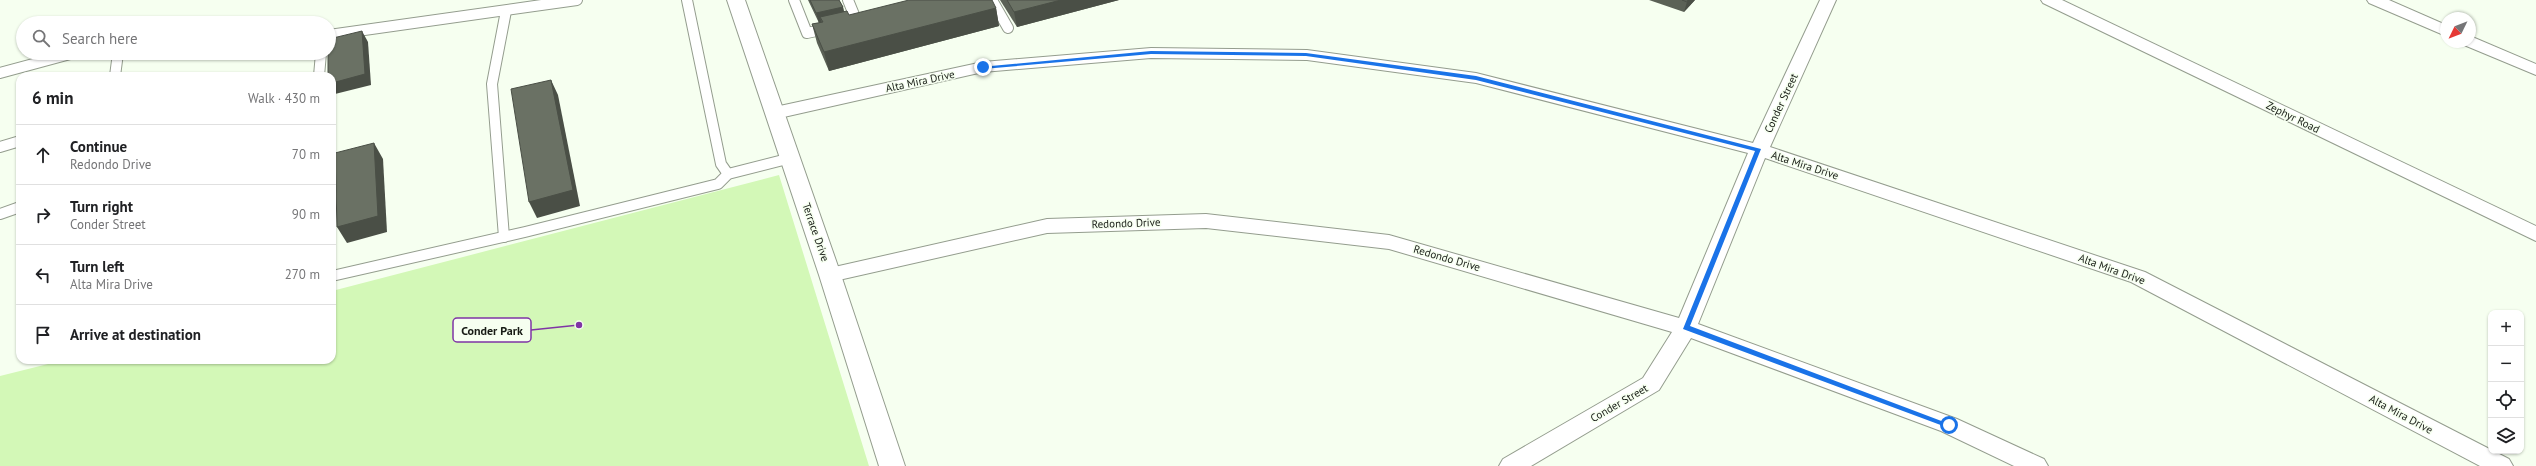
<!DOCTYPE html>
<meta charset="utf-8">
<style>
body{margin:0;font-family:"PT Sans",sans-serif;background:#f6f6f6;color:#202124}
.controls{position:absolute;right:12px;bottom:12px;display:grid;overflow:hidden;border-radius:8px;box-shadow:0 1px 3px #0004}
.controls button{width:36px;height:36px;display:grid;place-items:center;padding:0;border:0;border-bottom:1px solid #e0e0e0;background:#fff;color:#202124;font:20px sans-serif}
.compass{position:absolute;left:2440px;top:12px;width:36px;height:36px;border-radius:50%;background:#fff;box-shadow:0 1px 3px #0004;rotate:227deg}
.stop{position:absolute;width:12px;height:12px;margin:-9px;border:3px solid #1a73e8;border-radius:50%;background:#fff}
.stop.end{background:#1a73e8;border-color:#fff;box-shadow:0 1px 4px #0008}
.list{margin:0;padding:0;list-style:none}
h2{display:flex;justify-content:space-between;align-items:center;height:52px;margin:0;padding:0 16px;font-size:17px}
h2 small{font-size:13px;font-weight:400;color:#757577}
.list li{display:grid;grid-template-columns:26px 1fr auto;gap:12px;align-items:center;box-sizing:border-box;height:60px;padding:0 16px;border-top:1px solid #e0e0e0}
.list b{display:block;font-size:15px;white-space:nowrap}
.list p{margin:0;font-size:13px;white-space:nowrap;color:#757577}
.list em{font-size:13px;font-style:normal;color:#757577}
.icon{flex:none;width:22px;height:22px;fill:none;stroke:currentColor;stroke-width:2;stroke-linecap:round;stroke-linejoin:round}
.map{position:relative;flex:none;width:2536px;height:466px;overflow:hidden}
.search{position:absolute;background:#fff;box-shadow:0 1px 3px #0004;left:16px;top:16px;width:320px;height:44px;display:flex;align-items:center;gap:10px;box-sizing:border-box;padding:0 14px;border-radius:22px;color:#757577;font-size:15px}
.panel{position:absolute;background:#fff;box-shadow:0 1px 3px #0004;left:16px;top:72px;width:320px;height:292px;border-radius:12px}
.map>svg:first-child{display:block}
.green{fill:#d3f8b7}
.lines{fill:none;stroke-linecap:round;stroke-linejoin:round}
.service-casing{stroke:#949d8e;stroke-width:12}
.minor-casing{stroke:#949d8e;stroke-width:2}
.tertiary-casing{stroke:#949d8e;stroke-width:2}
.service{stroke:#fff;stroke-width:10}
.minor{fill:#fff;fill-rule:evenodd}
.tertiary{fill:#fff;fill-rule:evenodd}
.wall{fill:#5b6156}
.shaded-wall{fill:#4a4f46}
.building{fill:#6a7164;stroke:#4a4f46}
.route{fill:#1a73e8}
.labels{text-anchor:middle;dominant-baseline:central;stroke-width:3;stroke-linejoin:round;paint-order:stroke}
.street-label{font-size:11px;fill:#171b15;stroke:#f6fff0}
.leader{fill:none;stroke:#7f34a5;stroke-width:1.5}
.callout-dot{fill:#7f34a5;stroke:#f6fff0;stroke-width:1.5}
.callout{fill:#f6fff0;stroke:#7f34a5;stroke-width:1.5}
.callout-label{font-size:12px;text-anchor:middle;font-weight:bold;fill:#171b15}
</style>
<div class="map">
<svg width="2536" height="466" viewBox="0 0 2536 466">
<rect width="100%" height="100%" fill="#f6fff0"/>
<polygon class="green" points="779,175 869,466 0,466 0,376 64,360 332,360 332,291"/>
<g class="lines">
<g class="service-casing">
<g id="service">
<polyline points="687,0 721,164 728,174"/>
<polyline points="794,0 807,33 826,29"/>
<polyline points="848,0 857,22"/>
<polyline points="992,0 1008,28"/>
<polyline points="329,35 577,0"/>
<polyline points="0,73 74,53"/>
<polyline points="115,76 118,53"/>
<polyline points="319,76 321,53"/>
<polyline points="0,147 20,141"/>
<polyline points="0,214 20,207"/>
<polyline points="504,237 492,84 506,11"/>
<polyline points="332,276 525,232 718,184 728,174 791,158"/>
</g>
</g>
<g class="minor-casing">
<g id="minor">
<polygon points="1820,0 1836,0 1770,147 2145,272 2509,459 2513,466 2480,466 2131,282 1765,158 1698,324 1957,419 2044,459 2048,466 2014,466 1941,431 1691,338 1659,390 1531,466 1499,466 1503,459 1643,378 1672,332 1389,249 1206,228 1047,233 830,282 823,280 820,275 823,270 830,268 1047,219 1206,214 1389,235 1679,318 1748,153 1476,83 1307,60 1151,58 983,72 775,119 769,117 766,113 769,109 775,107 983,62 1151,48 1307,50 1476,73 1753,143"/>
<polygon points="2041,0 2062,0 2536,226 2536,241 2043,3"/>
<polygon points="2367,0 2389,0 2446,25 2446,36 2369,3"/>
<polygon points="2470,36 2536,64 2536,75 2464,45 2462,42 2470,42"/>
</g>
</g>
<g class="tertiary-casing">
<polygon id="tertiary" points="727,0 745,0 841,275 905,466 879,466 819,275"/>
</g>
<use href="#service" class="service"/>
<use href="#minor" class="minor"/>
<use href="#tertiary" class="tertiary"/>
</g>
<g class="wall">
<polygon points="808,0 839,0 843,7 844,12 849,15 996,8 999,26 829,71 817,43 812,24 819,23"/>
<polygon points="1000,0 1119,0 1017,27"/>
<polygon points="1649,0 1695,0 1684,12"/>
</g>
<g class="shaded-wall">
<polygon points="1061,0 1119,0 1017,27 1014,12"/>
<polygon points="1688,0 1695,0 1684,12 1687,2"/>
<polygon points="843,7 845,17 820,17 822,23 819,23 816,13"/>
<polygon points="996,8 999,26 829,71 824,52"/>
<polygon points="362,31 368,42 371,85 335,94 332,90 332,83"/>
<polygon points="551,80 558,95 580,206 537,218 529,202"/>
<polygon points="374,143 383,159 387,232 347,243 337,227"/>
</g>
<g class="building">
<polygon points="810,0 839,0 843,7 816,13"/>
<polygon points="909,0 992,0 996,8 824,52 812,24 823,22 820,17 847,11 849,15"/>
<polygon points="1007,0 1061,0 1014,12"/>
<polygon points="1682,0 1688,0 1687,2"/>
<polygon points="362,31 365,74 332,83 332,76 328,76 328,53 329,53 329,39"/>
<polygon points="551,80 573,190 529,202 511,89"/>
<polygon points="374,143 378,216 337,227 335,153"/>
</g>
<polygon class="route" points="1151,51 1306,53 1476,76 1761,149 1690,326 1952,425 1946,427 1683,329 1755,151 1476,80 1306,56 1151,54 983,69 980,67"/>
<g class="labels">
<g class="street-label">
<text transform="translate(920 81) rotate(-12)">Alta Mira Drive</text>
<text transform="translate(1781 103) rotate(-65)">Conder Street</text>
<text transform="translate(2293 117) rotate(26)">Zephyr Road</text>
<text transform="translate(1805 165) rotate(18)">Alta Mira Drive</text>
<text transform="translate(1126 223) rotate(-2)">Redondo Drive</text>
<text transform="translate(816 232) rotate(71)">Terrace Drive</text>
<text transform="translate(1447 258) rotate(16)">Redondo Drive</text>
<text transform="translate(2112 269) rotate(20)">Alta Mira Drive</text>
<text transform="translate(1619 403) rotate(-30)">Conder Street</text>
<text transform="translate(2401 414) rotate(28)">Alta Mira Drive</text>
</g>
</g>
<path class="leader" d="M579 325L531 330"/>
<circle class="callout-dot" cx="579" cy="325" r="4"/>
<rect class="callout" x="453" y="318" width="78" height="24" rx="4"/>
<g class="callout-label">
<text x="492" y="335">Conder Park</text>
</g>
</svg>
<div class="controls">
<button>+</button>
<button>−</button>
<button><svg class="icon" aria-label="locate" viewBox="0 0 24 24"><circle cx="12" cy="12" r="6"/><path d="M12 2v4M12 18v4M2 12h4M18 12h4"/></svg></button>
<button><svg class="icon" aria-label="layers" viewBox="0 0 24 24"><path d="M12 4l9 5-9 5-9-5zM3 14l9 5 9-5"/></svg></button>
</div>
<svg class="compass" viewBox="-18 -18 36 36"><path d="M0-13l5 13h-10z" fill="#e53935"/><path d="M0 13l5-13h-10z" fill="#757577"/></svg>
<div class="stop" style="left:1949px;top:425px"></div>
<div class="stop end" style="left:983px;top:67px"></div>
<div class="search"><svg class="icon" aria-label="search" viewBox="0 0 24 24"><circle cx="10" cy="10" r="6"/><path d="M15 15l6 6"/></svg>Search here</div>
<section class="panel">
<h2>6 min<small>Walk · 430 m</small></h2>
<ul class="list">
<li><svg class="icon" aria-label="ahead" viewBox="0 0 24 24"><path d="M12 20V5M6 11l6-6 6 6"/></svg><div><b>Continue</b><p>Redondo Drive</p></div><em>70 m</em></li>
<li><svg class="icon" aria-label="right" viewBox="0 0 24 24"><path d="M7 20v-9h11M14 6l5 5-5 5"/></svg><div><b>Turn right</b><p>Conder Street</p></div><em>90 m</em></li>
<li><svg class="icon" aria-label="left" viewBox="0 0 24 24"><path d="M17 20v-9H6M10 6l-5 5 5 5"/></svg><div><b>Turn left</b><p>Alta Mira Drive</p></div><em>270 m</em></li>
<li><svg class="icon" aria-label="arrive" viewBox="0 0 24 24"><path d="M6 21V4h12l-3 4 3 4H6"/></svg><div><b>Arrive at destination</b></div></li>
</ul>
</section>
</div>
